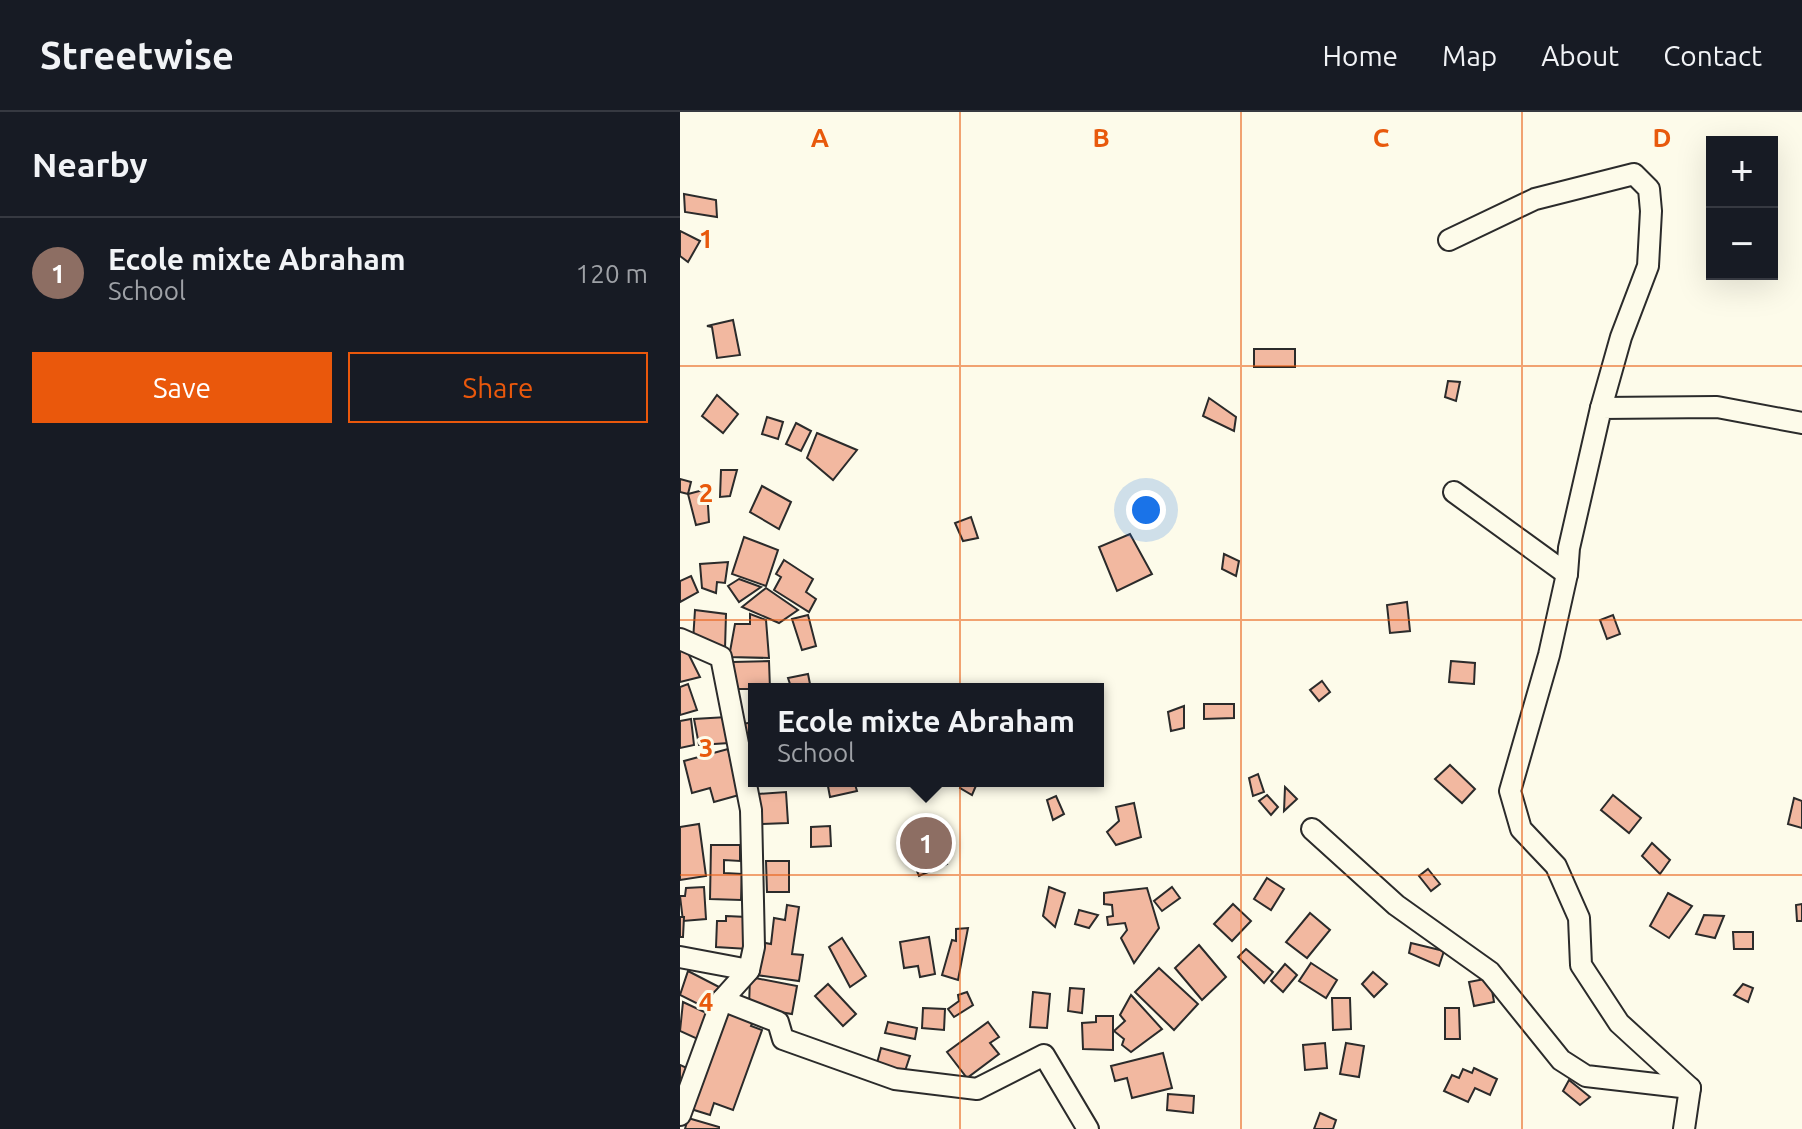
<!DOCTYPE html>
<meta charset="utf-8">
<style>
body{margin:0;font-family:Ubuntu,sans-serif;background:#20242c;color:#f1f3f6}
.controls{position:absolute;right:24px;top:24px;display:grid;overflow:hidden;border-radius:0px;box-shadow:0 8px 32px #0002}
.controls button{width:72px;height:72px;display:grid;place-items:center;padding:0;border:0;border-bottom:2px solid #363941;background:#171b24;color:#f1f3f6;font:40px sans-serif}
.you{position:absolute;left:466px;top:398px;width:28px;height:28px;margin:-20px;border:6px solid #fff;border-radius:50%;background:#1a73e8;box-shadow:0 0 0 12px #1a73e833}
.badge{display:grid;place-items:center;width:52px;height:52px;border-radius:50%;background:#ea580c;color:#fff;font-size:26px;font-weight:700}
.pin{position:absolute;translate:-50% -50%;border:4px solid #fff;box-shadow:0 2px 8px #0006}
.popup{position:absolute;left:68px;top:571px;width:356px;height:104px;box-sizing:border-box;display:grid;place-content:center;border-radius:0px;background:#171b24;filter:drop-shadow(0 2px 6px #0005);font-size:26px;white-space:nowrap;color:#9ea1a6}
.popup b{font-size:30px;color:#f1f3f6}
.popup::after{content:'';position:absolute;left:50%;top:100%;margin-left:-16px;border:16px solid transparent;border-top-color:#171b24}
.list{margin:0;padding:0;list-style:none}
h2{display:flex;justify-content:space-between;align-items:center;height:104px;margin:0;padding:0 32px;font-size:34px}
h2 small{font-size:26px;font-weight:400;color:#9ea1a6}
.list li{display:grid;grid-template-columns:52px 1fr auto;gap:24px;align-items:center;box-sizing:border-box;height:112px;padding:0 32px;border-top:2px solid #363941}
.list b{display:block;font-size:30px;white-space:nowrap}
.list p{margin:0;font-size:26px;white-space:nowrap;color:#9ea1a6}
.list em{font-size:26px;font-style:normal;color:#9ea1a6}
.actions{display:flex;gap:16px;padding:24px 32px}
.actions a{flex:1;padding:18px 0;border:2px solid #ea580c;border-radius:0px;text-align:center;font-size:28px;color:#ea580c}
.actions .main{background:#ea580c;color:#fff}
.map{position:relative;flex:none;width:1122px;height:1017px;overflow:hidden}
header{display:flex;align-items:center;gap:48px;box-sizing:border-box;height:112px;padding:0 40px;background:#171b24;border-bottom:2px solid #363941}
header strong{font-size:38px}
nav{display:flex;gap:44px;margin-inline-start:auto;font-size:28px}
main{display:flex}
aside{flex:1;background:#171b24}
.map>svg:first-child{display:block}
.building{fill:#f2b8a0;stroke:#2b2b2b;stroke-width:2}
.lines{fill:none;stroke-linecap:round;stroke-linejoin:round}
.street-casing{stroke:#2b2b2b;stroke-width:24}
.street{stroke:#fdfbea;stroke-width:20}
.grid{fill:none;stroke:#e8590c;stroke-width:2;stroke-opacity:0.55}
.grid-label{font-size:26px;text-anchor:middle;font-weight:bold;fill:#e8590c;stroke:#fdfbea;stroke-width:6;stroke-linejoin:round;paint-order:stroke}
</style>
<header>
<strong>Streetwise</strong>
<nav><a>Home</a><a>Map</a><a>About</a><a>Contact</a></nav>
</header>
<main>
<aside>
<h2>Nearby<small></small></h2>
<ul class="list">
<li><span class="badge" style="background:#8d6e63">1</span><div><b>Ecole mixte Abraham</b><p>School</p></div><em>120 m</em></li>
</ul>
<div class="actions"><a class="main">Save</a><a>Share</a></div>
</aside>
<div class="map">
<svg width="1122" height="1017" viewBox="0 0 1122 1017">
<rect width="100%" height="100%" fill="#fdfbea"/>
<g class="building">
<polygon points="4,82 36,88 37,105 5,100"/>
<polygon points="0,119 20,129 8,150 0,144"/>
<polygon points="53,208 60,243 37,246 32,215 27,214"/>
<rect x="574" y="237" width="41" height="18"/>
<polygon points="768,269 780,270 776,289 765,285"/>
<polygon points="37,283 58,302 43,321 22,304"/>
<polygon points="529,286 556,305 554,319 523,304"/>
<polygon points="87,305 103,310 98,327 82,322"/>
<polygon points="116,311 131,319 121,339 106,332"/>
<polygon points="137,321 177,338 153,368 127,346"/>
<polygon points="41,358 57,358 50,384 40,385"/>
<polygon points="0,367 11,370 8,382 0,380"/>
<polygon points="82,374 111,390 99,417 70,400"/>
<polygon points="27,377 29,410 16,413 8,382"/>
<polygon points="291,405 298,426 283,429 275,411"/>
<polygon points="450,422 472,462 437,479 419,435"/>
<polygon points="64,425 98,438 86,474 52,462"/>
<polygon points="544,442 559,449 556,464 542,457"/>
<polygon points="104,448 133,467 126,480 136,487 129,500 94,478 101,465 96,462"/>
<polygon points="48,450 45,471 37,470 36,481 22,476 20,452"/>
<polygon points="11,464 18,480 0,490 0,469"/>
<polygon points="59,467 81,475 59,490 48,474"/>
<polygon points="86,476 118,498 99,511 62,495"/>
<polygon points="727,490 730,519 710,521 707,493"/>
<polygon points="15,498 46,502 45,537 13,529"/>
<polygon points="70,502 86,508 89,546 49,545 55,512 70,512"/>
<polygon points="128,503 136,534 122,538 112,507"/>
<polygon points="933,503 940,522 927,527 920,508"/>
<polygon points="5,535 20,565 0,570 0,536"/>
<polygon points="89,549 90,577 54,577 53,550"/>
<polygon points="771,549 795,551 794,572 769,570"/>
<polygon points="128,562 131,577 97,577 110,572 108,566"/>
<polygon points="642,569 650,580 639,589 630,578"/>
<polygon points="8,572 17,598 0,603 0,575"/>
<polygon points="524,592 554,592 554,606 524,607"/>
<polygon points="504,594 504,616 491,619 488,600"/>
<polygon points="47,605 49,631 19,633 14,607"/>
<polygon points="11,607 14,633 0,636 0,609"/>
<polygon points="74,610 74,646 66,647 62,612"/>
<polygon points="48,637 59,683 34,690 30,676 12,681 4,649"/>
<polygon points="770,653 795,677 782,691 755,667"/>
<polygon points="578,662 584,680 573,684 569,666"/>
<polygon points="147,669 174,669 177,679 150,685"/>
<polygon points="282,669 298,669 292,683 280,676"/>
<polygon points="605,675 617,687 604,699"/>
<polygon points="106,680 108,711 81,712 78,682"/>
<polygon points="587,683 598,695 591,703 579,689"/>
<polygon points="933,683 961,706 949,721 921,698"/>
<polygon points="376,684 384,702 373,708 367,688"/>
<polygon points="1114,686 1122,689 1122,716 1108,712"/>
<polygon points="454,691 461,725 436,733 427,720 439,709 436,695"/>
<polygon points="19,712 26,764 0,768 0,715"/>
<polygon points="150,714 151,734 131,735 131,715"/>
<polygon points="257,728 267,752 239,764 229,740"/>
<polygon points="972,731 990,748 980,762 962,744"/>
<polygon points="31,733 60,733 60,749 44,748 44,761 62,762 61,788 30,787"/>
<polygon points="86,749 109,749 109,780 87,780"/>
<polygon points="748,757 760,772 751,779 739,764"/>
<polygon points="587,766 604,777 591,798 574,787"/>
<polygon points="24,775 26,807 3,809 0,784 5,784 6,776"/>
<polygon points="369,775 385,781 375,815 363,804"/>
<polygon points="492,775 500,786 482,799 474,789"/>
<polygon points="467,776 479,816 454,851 441,826 447,818 445,811 428,813 427,805 433,804 432,793 424,792 424,781"/>
<polygon points="988,781 1012,794 989,826 970,814"/>
<polygon points="553,792 571,809 552,829 534,812"/>
<polygon points="1122,792 1122,809 1117,809 1116,793"/>
<polygon points="107,793 119,795 112,842 123,843 119,869 76,863 80,830 91,832 94,806 105,808"/>
<polygon points="399,798 418,803 409,816 395,812"/>
<polygon points="630,801 650,818 627,846 606,830"/>
<polygon points="1024,803 1044,804 1035,826 1016,822"/>
<polygon points="46,804 67,805 68,837 36,835 37,809 46,809"/>
<polygon points="0,805 4,805 3,825 0,825"/>
<polygon points="288,816 278,868 262,863 272,828 276,829 276,817"/>
<polygon points="1053,820 1073,820 1073,837 1054,837"/>
<polygon points="249,825 255,862 240,865 238,854 224,856 220,830"/>
<polygon points="162,826 186,864 170,875 149,835"/>
<polygon points="731,831 764,839 759,854 729,841"/>
<polygon points="519,833 546,865 522,888 495,856"/>
<polygon points="566,837 593,860 584,871 558,845"/>
<polygon points="631,851 657,868 646,886 619,869"/>
<polygon points="605,852 617,863 603,880 591,869"/>
<polygon points="479,856 518,892 494,918 455,880"/>
<polygon points="8,859 41,876 30,898 0,883"/>
<polygon points="693,860 707,872 694,885 682,872"/>
<polygon points="70,865 117,874 112,902 69,895"/>
<polygon points="810,866 814,890 794,894 789,870"/>
<polygon points="148,872 176,902 163,914 135,884"/>
<polygon points="1063,872 1073,876 1068,890 1054,883"/>
<polygon points="390,876 404,877 402,901 388,899"/>
<polygon points="287,880 293,893 274,905 268,897 279,889 278,883"/>
<polygon points="353,880 370,882 367,916 350,915"/>
<polygon points="451,883 482,917 451,940 442,933 444,927 434,919 445,909 440,903"/>
<polygon points="652,886 670,886 671,917 653,918"/>
<polygon points="3,890 33,904 22,929 0,919"/>
<polygon points="48,895 75,905 71,914 82,918 53,998 34,991 30,1003 11,997"/>
<polygon points="243,896 265,897 264,918 242,916"/>
<polygon points="765,896 779,896 780,927 765,927"/>
<polygon points="416,904 433,904 433,938 403,937 402,911 416,910"/>
<polygon points="208,910 237,916 235,927 205,921"/>
<polygon points="308,910 319,925 310,931 319,942 287,966 267,940"/>
<polygon points="645,931 647,956 625,958 623,933"/>
<polygon points="666,931 684,934 679,965 660,962"/>
<polygon points="201,936 230,944 225,959 197,951"/>
<polygon points="483,941 492,976 452,986 447,966 435,969 431,954"/>
<polygon points="0,953 9,957 0,976"/>
<polygon points="794,956 817,967 810,983 795,976 788,990 764,979 772,963 779,966 783,957 792,961"/>
<polygon points="889,968 910,985 900,993 883,979"/>
<polygon points="488,982 514,984 513,1001 487,998"/>
<polygon points="640,1001 656,1008 653,1017 634,1017"/>
<polygon points="8,1006 39,1015 39,1017 5,1017"/>
</g>
<g class="lines">
<g class="street-casing">
<g id="street">
<polyline points="769,128 855,87 954,62 969,77 971,99 968,154 941,225 921,296"/>
<polyline points="774,380 887,462"/>
<polyline points="0,527 41,545 71,698 74,835 69,858 42,888 0,1003"/>
<polyline points="632,717 716,793 810,860 881,948 906,964 1010,976"/>
<polyline points="0,845 69,858"/>
<polyline points="42,888 98,910 103,927 215,967 297,977 364,943 408,1017"/>
<polyline points="1004,1017 1010,976 939,911 901,853 899,806 876,754 841,717 830,679 869,543 887,462 889,436 921,296 1037,295 1122,311"/>
</g>
</g>
<use href="#street" class="street"/>
</g>
<path class="grid" d="M 280,0 L 280,1017M 561,0 L 561,1017M 842,0 L 842,1017M 0,254 L 1122,254M 0,508 L 1122,508M 0,763 L 1122,763"/>
<g class="grid-label">
<text x="140" y="35">A</text>
<text x="421" y="35">B</text>
<text x="701" y="35">C</text>
<text x="982" y="35">D</text>
<text x="26" y="136">1</text>
<text x="26" y="390">2</text>
<text x="26" y="645">3</text>
<text x="26" y="899">4</text>
</g>
</svg>
<div class="controls">
<button>+</button>
<button>−</button>
</div>
<div class="you"></div>
<div class="pin badge" style="left:246px;top:731px;background:#8d6e63">1</div>
<div class="popup"><b>Ecole mixte Abraham</b>School</div>
</div>
</main>
